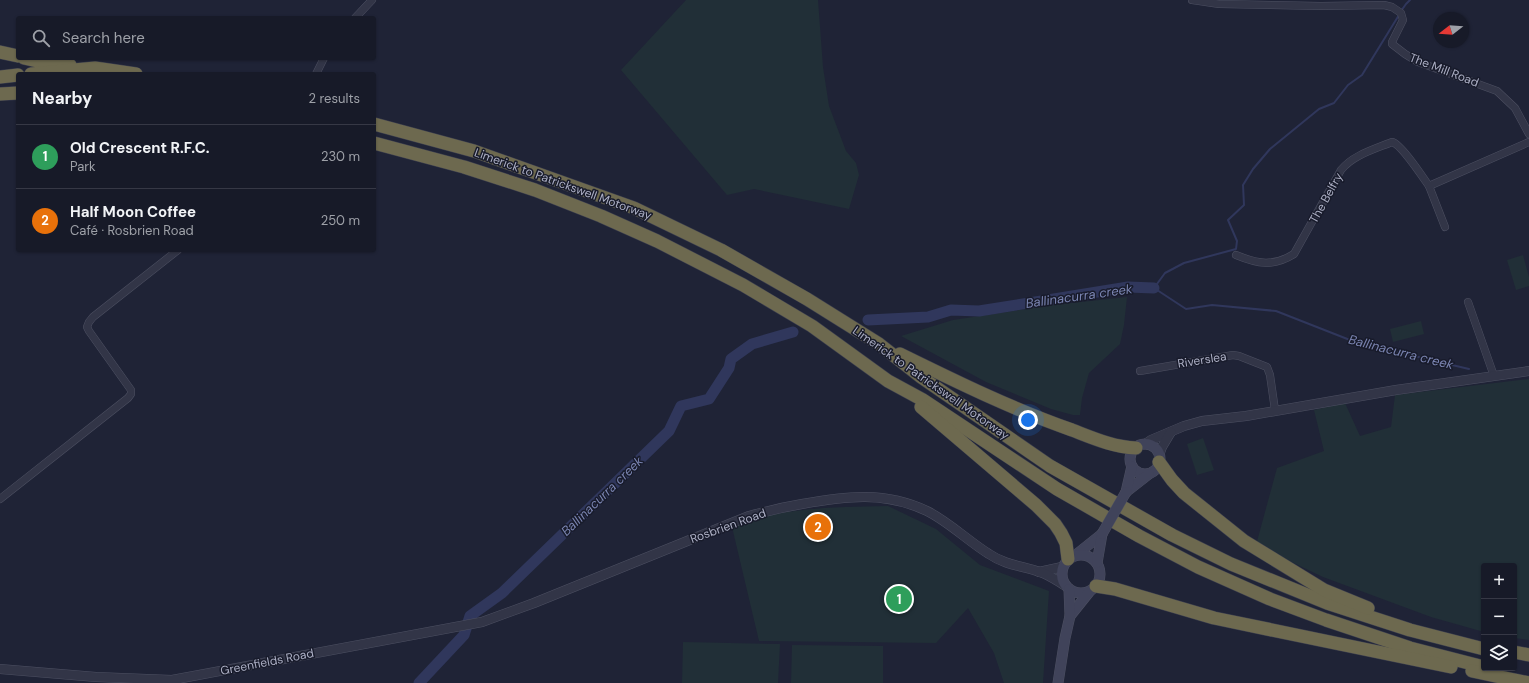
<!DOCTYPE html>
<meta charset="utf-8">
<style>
body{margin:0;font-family:"DM Sans",sans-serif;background:#242734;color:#f1f3f6}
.controls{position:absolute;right:12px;bottom:12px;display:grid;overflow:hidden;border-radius:4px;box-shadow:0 1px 3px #0004}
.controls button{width:36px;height:36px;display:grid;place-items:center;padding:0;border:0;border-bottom:1px solid #363845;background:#171a28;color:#f1f3f6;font:20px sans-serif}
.compass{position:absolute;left:1433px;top:12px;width:36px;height:36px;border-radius:50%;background:#171a28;box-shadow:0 1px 3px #0004;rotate:253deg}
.you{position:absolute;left:1028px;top:420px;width:14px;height:14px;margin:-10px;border:3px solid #fff;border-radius:50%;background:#1a73e8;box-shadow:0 0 0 6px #1a73e833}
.badge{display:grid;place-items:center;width:26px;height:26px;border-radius:50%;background:#db2777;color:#fff;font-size:13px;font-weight:700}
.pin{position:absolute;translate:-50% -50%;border:2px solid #fff;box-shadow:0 1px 4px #0006}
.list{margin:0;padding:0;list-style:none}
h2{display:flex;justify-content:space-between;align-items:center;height:52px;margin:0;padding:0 16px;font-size:17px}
h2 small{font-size:13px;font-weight:400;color:#9ea1a8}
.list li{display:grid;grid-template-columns:26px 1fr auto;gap:12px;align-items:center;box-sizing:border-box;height:64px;padding:0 16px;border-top:1px solid #363845}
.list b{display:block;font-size:15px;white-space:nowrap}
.list p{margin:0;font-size:13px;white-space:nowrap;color:#9ea1a8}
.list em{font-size:13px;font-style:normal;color:#9ea1a8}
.icon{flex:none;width:22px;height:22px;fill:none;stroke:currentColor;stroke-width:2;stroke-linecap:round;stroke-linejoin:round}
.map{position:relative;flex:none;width:1529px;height:683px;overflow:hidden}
.search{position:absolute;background:#171a28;box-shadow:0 1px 3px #0004;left:16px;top:16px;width:360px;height:44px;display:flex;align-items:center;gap:10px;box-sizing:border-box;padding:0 14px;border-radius:4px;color:#9ea1a8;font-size:15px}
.panel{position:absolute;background:#171a28;box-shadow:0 1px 3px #0004;left:16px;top:72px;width:360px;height:180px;border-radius:4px}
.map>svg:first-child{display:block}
.green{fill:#212f37}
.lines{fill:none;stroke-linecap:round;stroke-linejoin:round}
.stream{stroke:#30375c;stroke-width:2}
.river{stroke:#30375c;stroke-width:11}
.minor-casing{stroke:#4d5062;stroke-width:8}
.tertiary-casing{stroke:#4d5062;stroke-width:10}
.secondary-casing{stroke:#4d5062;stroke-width:11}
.motorway-casing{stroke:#3a3d4e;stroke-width:14}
.minor{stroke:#323547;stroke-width:7}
.tertiary{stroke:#323547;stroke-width:9}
.secondary{stroke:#40435a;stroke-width:10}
.motorway{stroke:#6d694f;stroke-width:13}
.secondary-bridge-casing{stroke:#4d5062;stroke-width:11;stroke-linecap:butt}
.secondary-bridge{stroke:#40435a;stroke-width:10}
.labels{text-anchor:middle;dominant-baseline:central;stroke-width:3;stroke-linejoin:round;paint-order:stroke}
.street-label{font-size:12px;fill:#acafc4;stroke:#181b2b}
.water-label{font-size:13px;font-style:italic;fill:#7b85b2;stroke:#181b2b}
</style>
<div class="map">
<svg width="1529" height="683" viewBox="0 0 1529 683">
<rect width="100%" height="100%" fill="#1f2336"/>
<g class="green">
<polygon points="686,0 818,0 823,67 829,106 846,151 856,163 859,175 849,209 754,189 727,195 621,70"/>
<polygon points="1523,255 1529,277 1529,286 1516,290 1507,260"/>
<polygon points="1127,297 1124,325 1120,344 1089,373 1082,398 1080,415 1073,415 1051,409 986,382 901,336 953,320 1053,305"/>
<polygon points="1421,321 1424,334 1393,342 1390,329"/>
<polygon points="1529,379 1529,640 1514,638 1514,566 1484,566 1484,632 1431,617 1323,577 1256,545 1277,468 1324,451 1314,410 1345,403 1360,436 1391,427 1395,395"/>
<polygon points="1203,438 1214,470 1197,475 1187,444"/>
<path d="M 888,506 L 936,529 L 980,565 L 1049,591 L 1043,683 L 1004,683 L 994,653 L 968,608 L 936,643 L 759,641 L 732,527 C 780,507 836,507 888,506 Z"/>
<polygon points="683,642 780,644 778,683 682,683"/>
<polygon points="792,645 883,646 883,683 791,683"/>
</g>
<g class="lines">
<g class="stream">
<polyline points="1401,11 1406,4 1410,0"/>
<polyline points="1399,15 1362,75 1348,85 1334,103 1319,109 1270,149 1253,169 1243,185 1244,205 1228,220 1237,241 1236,249 1184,263 1165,273 1154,288 1186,309 1212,305 1276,311 1355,342 1469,369"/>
</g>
<g class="river">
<polyline points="868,320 928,317 951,310 979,311 1128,287 1154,288"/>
<polyline points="419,683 464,635 470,616 502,593 669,431 681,406 709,399 729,368 731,359 752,344 793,332"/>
</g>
<g class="minor-casing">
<g id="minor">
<polyline points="1192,0 1219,4 1321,6 1384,5 1392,7 1401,13 1403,20 1392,42 1392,44 1405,54 1418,62 1497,91 1515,108 1529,134"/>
<polyline points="355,18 372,0"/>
<polyline points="316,74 324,58"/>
<polyline points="1429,186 1445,227"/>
<path d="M 1236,255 C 1258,264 1273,267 1294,254 L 1341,170 C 1353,155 1375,149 1392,142 C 1401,144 1422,176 1429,186 L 1529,142"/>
<polyline points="1468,302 1494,376"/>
<polyline points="1140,371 1233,355 1239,356 1267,367 1270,375 1275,410"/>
<polyline points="0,499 128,398 131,394 131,390 89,331 87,327 89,322 93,317 178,250"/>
</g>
</g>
<g class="tertiary-casing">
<g id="tertiary">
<polyline points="1144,445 1151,440 1184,426 1202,421 1246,416 1396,390 1529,371"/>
<polyline points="1159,455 1162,447 1171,432"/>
<polyline points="1039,572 1062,567"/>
<path d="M 0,669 L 96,677 L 172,680 L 482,622 L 534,603 L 749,516 C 767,511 784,507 802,504 C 846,496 885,491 927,511 C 949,522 968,541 989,554 C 1005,565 1023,566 1040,572 C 1049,575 1056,580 1064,585"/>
</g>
</g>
<g class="secondary-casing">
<g id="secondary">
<circle cx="1145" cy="459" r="15"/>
<polyline points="1126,492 1149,474"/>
<polyline points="1126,492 1132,466"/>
<polyline points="1077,554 1102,534"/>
<circle cx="1081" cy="574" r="19"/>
<polyline points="1097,563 1102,534"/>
<polyline points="1070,616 1090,591"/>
<polyline points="1058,683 1065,638 1070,616 1069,589"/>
</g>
</g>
<g class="motorway-casing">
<g id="motorway">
<polyline points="0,52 18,56"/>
<polyline points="24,58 37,61 70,65"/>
<polyline points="31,74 95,68 136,74"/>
<polyline points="0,77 18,75"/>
<polyline points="0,94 18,93"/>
<polyline points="374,124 474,151 634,208 721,250 807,299 879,344 921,377 1050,466 1172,535 1231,564 1327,603 1410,630 1484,649"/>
<polyline points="374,143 464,167 535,190 601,216 657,241 743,285 812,326 888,381 923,400 1057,489 1139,536 1198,567 1270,599 1326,620 1410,648 1484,667"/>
<path d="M 900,354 C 957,382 1012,409 1072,430 C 1093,438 1113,447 1136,448"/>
<polyline points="921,407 1036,505 1055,524 1061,533 1066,543 1068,559"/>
<polyline points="1159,462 1172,480 1184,493 1244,541 1324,590 1368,608"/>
<polyline points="1096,586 1115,589 1214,618 1451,667"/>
<polyline points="1514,652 1529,655"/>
<polyline points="1472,671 1529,683"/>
</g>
</g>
<use href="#minor" class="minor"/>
<use href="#tertiary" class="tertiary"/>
<use href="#secondary" class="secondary"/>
<use href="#motorway" class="motorway"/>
<g class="secondary-bridge-casing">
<polyline id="secondary-bridge" points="1102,534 1126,492"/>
</g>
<use href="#secondary-bridge" class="secondary-bridge"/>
</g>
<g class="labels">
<g class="street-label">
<text transform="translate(1444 70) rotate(21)">The Mill Road</text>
<text transform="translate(563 184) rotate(20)">Limerick to Patrickswell Motorway</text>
<text transform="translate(1326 198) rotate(-61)">The Belfry</text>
<text transform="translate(1202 360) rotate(-9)">Riverslea</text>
<text transform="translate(931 383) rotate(35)">Limerick to Patrickswell Motorway</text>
<text transform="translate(728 526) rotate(-20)">Rosbrien Road</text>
<text transform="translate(267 662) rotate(-11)">Greenfields Road</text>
</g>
<g class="water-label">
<text transform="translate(1079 296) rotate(-8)">Ballinacurra creek</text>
<text transform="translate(1401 352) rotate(14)">Ballinacurra creek</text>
<text transform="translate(602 496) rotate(-44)">Ballinacurra creek</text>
</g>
</g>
</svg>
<div class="controls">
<button>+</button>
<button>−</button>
<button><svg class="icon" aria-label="layers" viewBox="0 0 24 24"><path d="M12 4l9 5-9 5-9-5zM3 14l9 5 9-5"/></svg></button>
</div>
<svg class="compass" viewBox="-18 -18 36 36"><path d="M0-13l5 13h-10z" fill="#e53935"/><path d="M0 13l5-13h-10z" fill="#9ea1a8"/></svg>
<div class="you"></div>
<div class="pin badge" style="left:899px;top:599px;background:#2e9e5b">1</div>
<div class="pin badge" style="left:818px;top:527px;background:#e8710a">2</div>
<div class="search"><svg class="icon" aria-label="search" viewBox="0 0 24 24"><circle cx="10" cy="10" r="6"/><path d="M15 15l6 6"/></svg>Search here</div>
<section class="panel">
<h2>Nearby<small>2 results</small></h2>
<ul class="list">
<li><span class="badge" style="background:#2e9e5b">1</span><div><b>Old Crescent R.F.C.</b><p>Park</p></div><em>230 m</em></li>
<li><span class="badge" style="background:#e8710a">2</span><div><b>Half Moon Coffee</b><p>Café · Rosbrien Road</p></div><em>250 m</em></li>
</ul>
</section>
</div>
